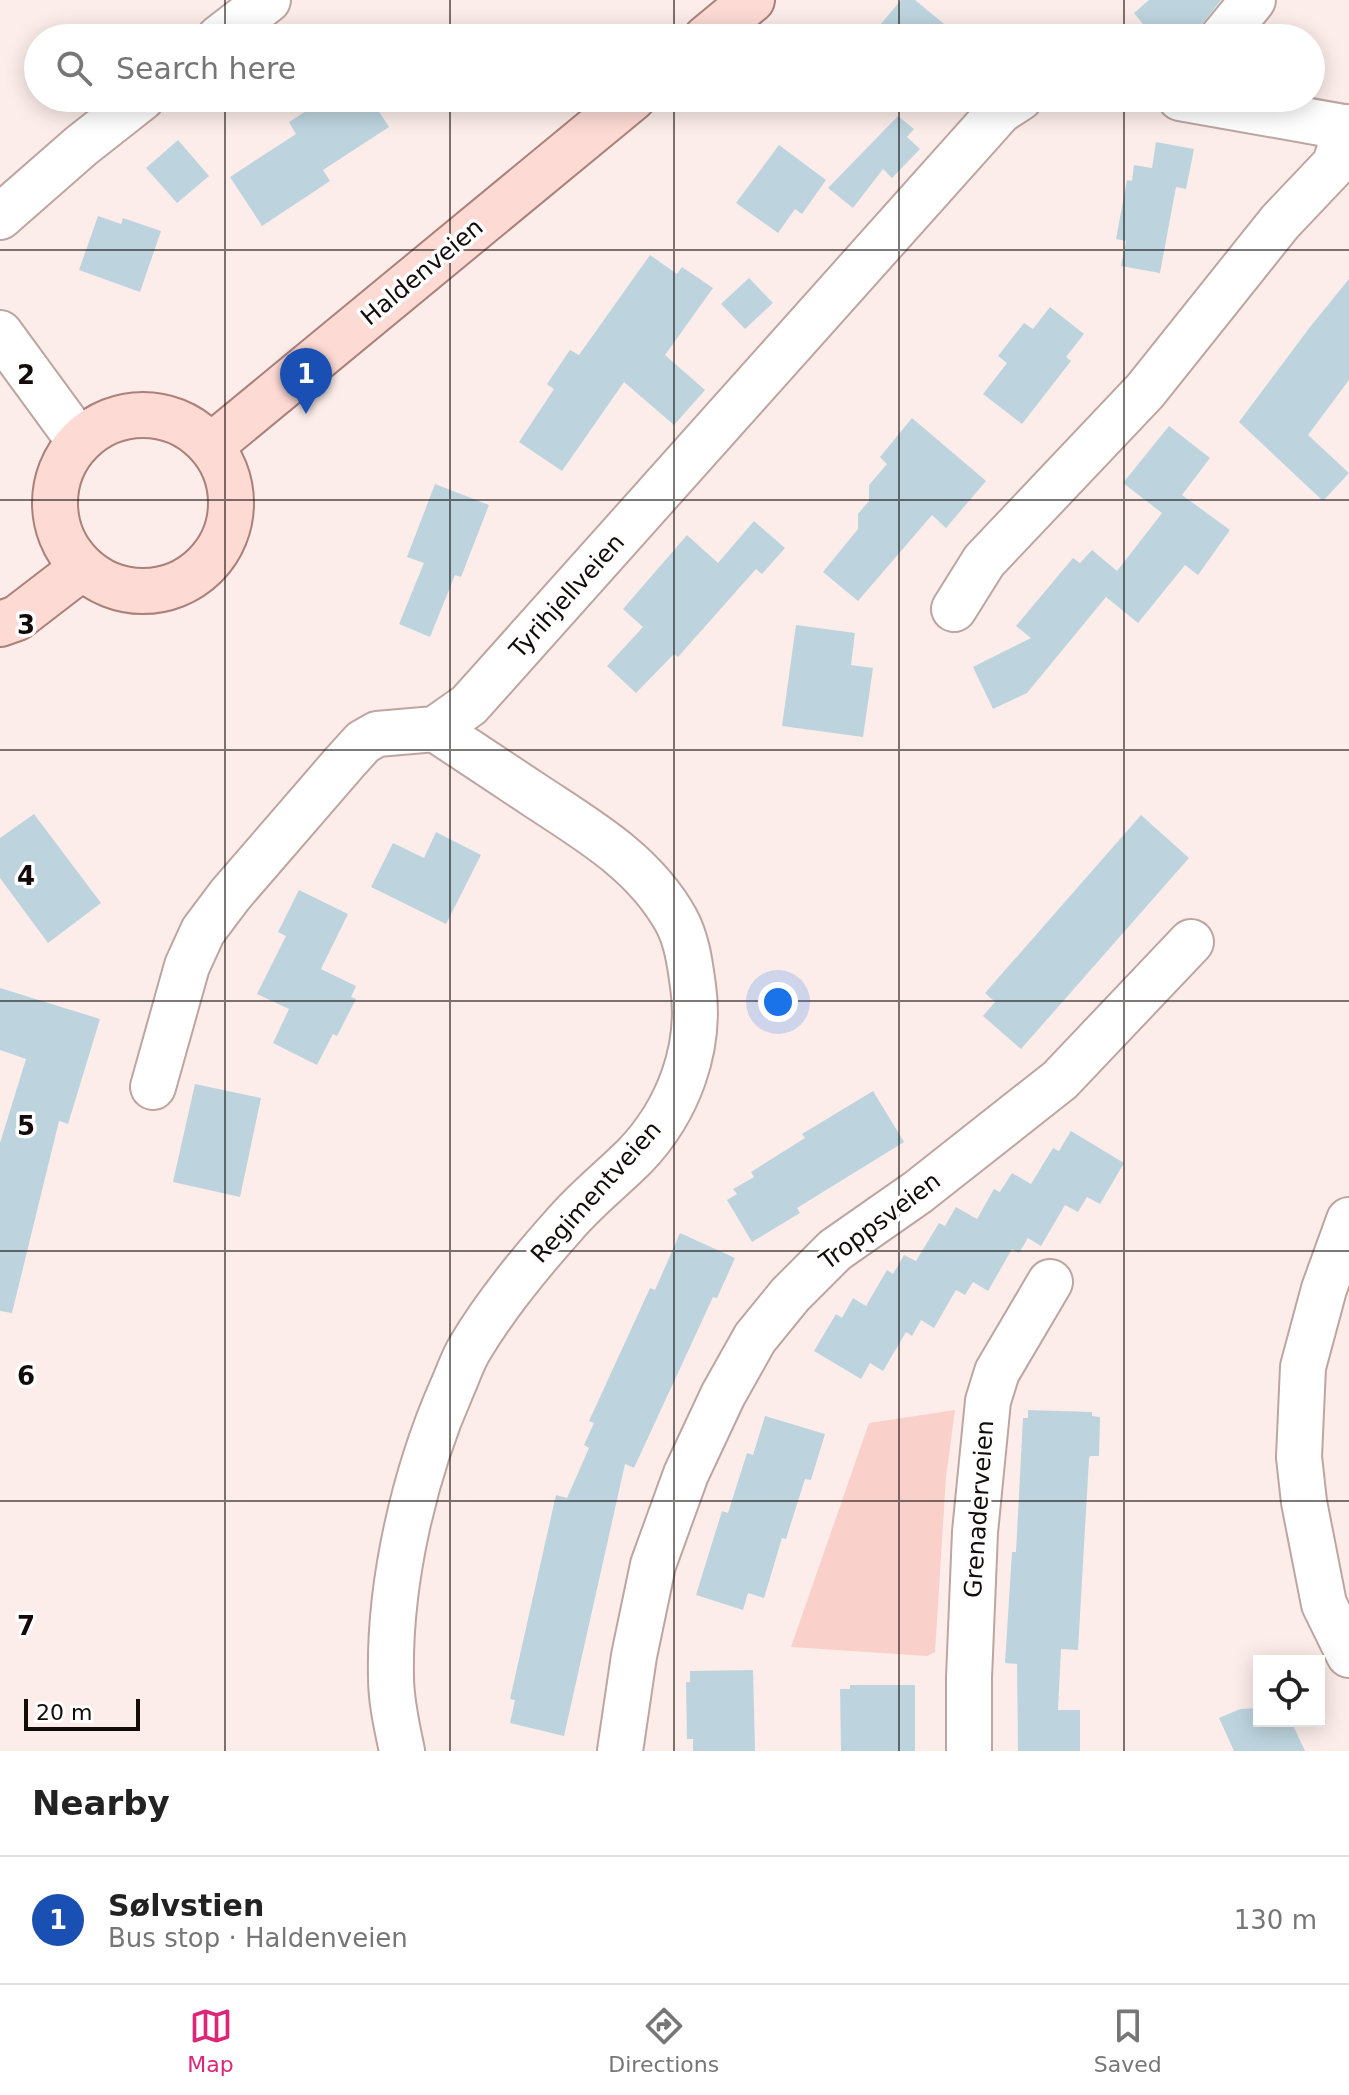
<!DOCTYPE html>
<meta charset="utf-8">
<style>
body{margin:0;font-family:"DejaVu Sans",sans-serif;background:#f6f6f6;color:#222}
.controls{position:absolute;right:24px;bottom:24px;display:grid;overflow:hidden;border-radius:0px;box-shadow:0 4px 20px #0003}
.controls button{width:72px;height:72px;display:grid;place-items:center;padding:0;border:0;border-bottom:2px solid #e0e0e0;background:#fff;color:#222;font:40px sans-serif}
.scale{position:absolute;left:24px;bottom:20px;width:116px;box-sizing:border-box;padding-left:8px;border:4px solid #130b0a;border-top:0;font-size:22px;line-height:28px;white-space:nowrap;color:#130b0a;-webkit-text-stroke:6px #fefefe;paint-order:stroke}
.you{position:absolute;left:778px;top:1002px;width:28px;height:28px;margin:-20px;border:6px solid #fff;border-radius:50%;background:#1a73e8;box-shadow:0 0 0 12px #1a73e833}
.badge{display:grid;place-items:center;width:52px;height:52px;border-radius:50%;background:#db2777;color:#fff;font-size:26px;font-weight:700}
.pin{position:absolute;translate:-50% -66px;filter:drop-shadow(0 2px 4px #0008)}
.pin::after{content:'';position:absolute;top:42px;width:28px;height:24px;background:inherit;clip-path:polygon(0 0,100% 0,50% 100%)}
.list{margin:0;padding:0;list-style:none}
h2{display:flex;justify-content:space-between;align-items:center;height:104px;margin:0;padding:0 32px;font-size:34px}
h2 small{font-size:26px;font-weight:400;color:#767676}
.list li{display:grid;grid-template-columns:52px 1fr auto;gap:24px;align-items:center;box-sizing:border-box;height:128px;padding:0 32px;border-top:2px solid #e0e0e0}
.list b{display:block;font-size:30px;white-space:nowrap}
.list p{margin:0;font-size:26px;white-space:nowrap;color:#767676}
.list em{font-size:26px;font-style:normal;color:#767676}
.icon{flex:none;width:44px;height:44px;fill:none;stroke:currentColor;stroke-width:2;stroke-linecap:round;stroke-linejoin:round}
.map{position:relative;flex:none;width:1349px;height:1751px;overflow:hidden}
.search{position:absolute;background:#fff;box-shadow:0 4px 20px #0003;left:24px;right:24px;top:24px;height:88px;display:flex;align-items:center;gap:20px;box-sizing:border-box;padding:0 28px;border-radius:44px;color:#767676;font-size:30px}
.sheet{height:232px;background:#fff}
nav{display:flex;justify-content:space-around;align-items:center;box-sizing:border-box;height:112px;border-top:2px solid #e0e0e0;background:#fff;font-size:22px;color:#767676}
nav a{display:grid;justify-items:center;gap:4px}
nav .on{color:#db2777}
.map>svg:first-child{display:block}
.green{fill:#f9d1ca}
.building{fill:#bdd4de}
.lines{fill:none;stroke-linecap:round;stroke-linejoin:round}
.minor-casing{stroke:#bda5a1;stroke-width:48}
.major-casing{stroke:#aa817a;stroke-width:48}
.minor{stroke:#fff;stroke-width:44}
.major{stroke:#fddad4;stroke-width:44}
.grid{fill:none;stroke:#130b0a;stroke-width:2;stroke-opacity:0.55}
.labels{text-anchor:middle;dominant-baseline:central;stroke-width:7;stroke-linejoin:round;paint-order:stroke}
.street-label{font-size:24px;fill:#130b0a;stroke:#fefefe}
.grid-label{font-size:26px;text-anchor:middle;font-weight:bold;fill:#130b0a;stroke:#fefefe;stroke-width:7;stroke-linejoin:round;paint-order:stroke}
</style>
<div class="map">
<svg width="1349" height="1751" viewBox="0 0 1349 1751">
<rect width="100%" height="100%" fill="#fcedea"/>
<polygon class="green" points="955,1410 946,1477 935,1652 927,1656 791,1647 869,1423"/>
<g class="building">
<polygon points="901,0 915,0 961,38 869,38"/>
<polygon points="1149,0 1221,0 1202,24 1184,38 1154,38 1134,13"/>
<polygon points="326,98 370,98 389,127 323,170 330,181 262,226 230,177 296,134 289,122"/>
<polygon points="898,116 914,129 907,137 920,149 892,178 883,169 853,208 828,188"/>
<polygon points="178,140 209,176 177,203 146,168"/>
<polygon points="1156,142 1194,149 1186,189 1176,187 1160,273 1121,266 1126,241 1116,239 1127,180 1132,181 1134,165 1152,168"/>
<polygon points="779,145 826,180 802,214 795,209 778,233 736,203"/>
<polygon points="98,216 121,224 123,218 161,231 140,292 79,270"/>
<polygon points="650,255 677,274 682,267 713,288 665,355 705,390 674,425 624,382 562,471 519,442 554,389 547,384 570,350 579,355"/>
<polygon points="749,278 773,303 745,329 721,304"/>
<polygon points="1349,279 1349,380 1308,435 1349,473 1323,501 1239,422 1310,327"/>
<polygon points="1050,307 1084,334 1066,357 1071,361 1022,424 983,394 1007,363 998,356 1024,323 1033,329"/>
<polygon points="912,418 986,481 946,528 932,515 858,601 823,572 858,529 858,514 869,501 869,485 887,464 880,457"/>
<polygon points="1169,426 1210,458 1182,495 1230,530 1198,575 1185,565 1138,623 1106,597 1027,693 993,709 973,667 1031,638 1016,626 1073,558 1080,563 1092,550 1117,571 1162,513 1123,483"/>
<polygon points="435,484 489,505 461,577 455,575 430,637 399,624 424,563 407,557"/>
<polygon points="754,521 785,548 762,574 756,569 678,657 674,654 636,693 607,666 643,627 623,609 687,535 718,563"/>
<polygon points="796,625 855,633 851,665 873,668 863,737 782,726"/>
<polygon points="34,814 101,903 48,943 0,878 0,838"/>
<polygon points="1141,815 1189,858 1021,1049 983,1016 995,1002 985,993"/>
<polygon points="436,832 481,855 446,924 371,887 393,843 424,858"/>
<polygon points="299,890 348,914 321,969 356,986 351,997 356,999 337,1036 333,1034 317,1065 273,1043 289,1009 257,994 286,936 278,932"/>
<polygon points="0,988 100,1019 68,1124 59,1121 12,1313 0,1311 0,1143 26,1059 0,1050"/>
<polygon points="195,1084 261,1098 240,1197 173,1182"/>
<polygon points="873,1091 904,1142 797,1208 800,1213 752,1242 727,1200 737,1194 733,1189 754,1177 751,1172 805,1138 802,1134"/>
<polygon points="1071,1131 1124,1163 1100,1204 1087,1197 1078,1212 1065,1205 1041,1246 1028,1238 1019,1253 1012,1249 988,1291 973,1282 965,1295 956,1290 934,1328 921,1320 912,1336 906,1332 883,1371 870,1363 861,1379 814,1351 836,1314 842,1318 853,1298 866,1306 887,1270 893,1274 904,1255 916,1261 939,1223 945,1226 956,1207 977,1219 994,1189 1000,1192 1012,1173 1031,1184 1053,1148 1059,1151"/>
<polygon points="680,1233 735,1258 717,1298 713,1297 634,1468 625,1464 564,1736 510,1723 515,1700 510,1699 556,1495 567,1498 589,1448 584,1445 594,1423 589,1421 650,1288 655,1290"/>
<polygon points="1028,1410 1092,1412 1092,1416 1100,1417 1099,1456 1090,1456 1089,1459 1078,1650 1061,1649 1058,1710 1080,1710 1080,1751 1018,1751 1017,1664 1005,1663 1012,1552 1016,1552 1023,1418 1028,1418"/>
<polygon points="765,1416 825,1434 811,1480 805,1479 786,1539 782,1538 764,1598 748,1593 743,1610 696,1595 722,1511 728,1513 747,1453 753,1455"/>
<polygon points="753,1670 755,1751 693,1751 693,1739 687,1739 686,1682 690,1682 690,1671"/>
<polygon points="850,1685 915,1685 915,1751 841,1751 840,1689 850,1689"/>
<polygon points="1259,1708 1259,1721 1291,1721 1305,1751 1234,1751 1219,1718 1240,1709"/>
</g>
<g class="lines">
<g class="minor-casing">
<g id="minor">
<polyline points="219,38 268,0"/>
<polyline points="1222,38 1253,0"/>
<polyline points="1180,98 1349,128"/>
<polyline points="0,217 81,146 142,98"/>
<polyline points="0,333 79,441"/>
<polyline points="954,609 984,561 1145,391 1280,222 1335,164 1346,127"/>
<polyline points="153,1087 187,966 203,931 230,895 344,763 363,742 377,734 435,729 469,705 1000,111 1020,98"/>
<polyline points="1349,1220 1324,1289 1303,1367 1299,1457 1304,1502 1324,1604 1349,1655"/>
<path d="M 402,1751 C 397,1727 391,1702 391,1677 C 389,1583 414,1474 452,1388 C 458,1375 462,1361 470,1348 C 496,1304 530,1263 564,1225 C 585,1200 612,1179 635,1156 C 678,1111 702,1048 693,986 C 690,964 687,940 676,920 C 645,864 591,832 539,798 C 504,775 470,752 435,729"/>
<polyline points="620,1751 634,1656 653,1565 686,1474 723,1395 755,1338 790,1295 835,1250 918,1192 1060,1080 1191,942"/>
<polyline points="969,1751 969,1678 975,1532 988,1401 997,1372 1050,1282"/>
</g>
</g>
<g class="major-casing">
<g id="major">
<polyline points="706,38 752,0"/>
<circle cx="143" cy="503" r="88"/>
<polyline points="211,446 633,98"/>
<polyline points="0,624 17,618 82,568"/>
</g>
</g>
<use href="#minor" class="minor"/>
<use href="#major" class="major"/>
</g>
<path class="grid" d="M 225,0 L 225,38M 450,0 L 450,38M 674,0 L 674,38M 899,0 L 899,38M 1124,0 L 1124,38M 225,98 L 225,1751M 450,98 L 450,1751M 674,98 L 674,1751M 899,98 L 899,1751M 1124,98 L 1124,1751M 0,250 L 1349,250M 0,500 L 1349,500M 0,750 L 1349,750M 0,1001 L 1349,1001M 0,1251 L 1349,1251M 0,1501 L 1349,1501"/>
<g class="labels">
<g class="street-label">
<text transform="translate(422 272) rotate(-40)">Haldenveien</text>
<text transform="translate(567 596) rotate(-48)">Tyrihjellveien</text>
<text transform="translate(596 1192) rotate(-48)">Regimentveien</text>
<text transform="translate(880 1221) rotate(-37)">Troppsveien</text>
<text transform="translate(979 1509) rotate(-86)">Grenaderveien</text>
</g>
</g>
<g class="grid-label">
<text x="26" y="384">2</text>
<text x="26" y="634">3</text>
<text x="26" y="885">4</text>
<text x="26" y="1135">5</text>
<text x="26" y="1385">6</text>
<text x="26" y="1635">7</text>
</g>
</svg>
<div class="controls">
<button><svg class="icon" aria-label="locate" viewBox="0 0 24 24"><circle cx="12" cy="12" r="6"/><path d="M12 2v4M12 18v4M2 12h4M18 12h4"/></svg></button>
</div>
<div class="scale">20 m</div>
<div class="you"></div>
<div class="pin badge" style="left:306px;top:414px;background:#1a4fb4">1</div>
<div class="search"><svg class="icon" aria-label="search" viewBox="0 0 24 24"><circle cx="10" cy="10" r="6"/><path d="M15 15l6 6"/></svg>Search here</div>
</div>
<section class="sheet">
<h2>Nearby<small></small></h2>
<ul class="list">
<li><span class="badge" style="background:#1a4fb4">1</span><div><b>Sølvstien</b><p>Bus stop · Haldenveien</p></div><em>130 m</em></li>
</ul>
</section>
<nav>
<a class="on"><svg class="icon" aria-label="map" viewBox="0 0 24 24"><path d="M3 6l6-2 6 2 6-2v14l-6 2-6-2-6 2zM9 4v14M15 6v14"/></svg>Map</a>
<a><svg class="icon" aria-label="directions" viewBox="0 0 24 24"><path d="M12 3l9 9-9 9-9-9zM9 14v-3h6M13 9l2 2-2 2"/></svg>Directions</a>
<a><svg class="icon" aria-label="saved" viewBox="0 0 24 24"><path d="M7 4h10v16l-5-4-5 4z"/></svg>Saved</a>
</nav>
